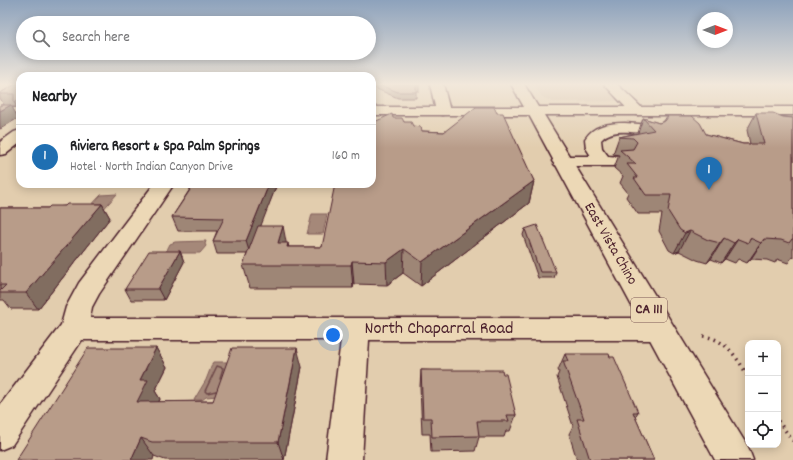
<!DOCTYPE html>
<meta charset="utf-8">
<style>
body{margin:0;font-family:Dekko,sans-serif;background:#f6f6f6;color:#202124}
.controls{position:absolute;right:12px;bottom:12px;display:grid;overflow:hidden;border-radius:8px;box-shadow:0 2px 10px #0003}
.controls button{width:36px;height:36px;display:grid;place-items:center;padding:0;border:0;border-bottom:1px solid #e0e0e0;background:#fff;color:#202124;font:20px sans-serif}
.compass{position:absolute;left:697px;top:12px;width:36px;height:36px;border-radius:50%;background:#fff;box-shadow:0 2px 10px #0003;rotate:90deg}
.you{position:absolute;left:333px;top:335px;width:14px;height:14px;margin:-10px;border:3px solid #fff;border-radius:50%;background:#1a73e8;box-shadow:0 0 0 6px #1a73e833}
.badge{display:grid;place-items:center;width:26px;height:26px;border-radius:50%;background:#1f6fb2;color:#fff;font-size:13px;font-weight:700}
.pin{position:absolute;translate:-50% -33px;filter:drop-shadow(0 1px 2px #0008)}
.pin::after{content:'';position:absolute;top:21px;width:14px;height:12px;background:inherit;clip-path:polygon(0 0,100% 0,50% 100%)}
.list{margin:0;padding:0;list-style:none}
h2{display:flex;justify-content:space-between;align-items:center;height:52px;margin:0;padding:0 16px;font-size:17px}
h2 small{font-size:13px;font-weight:400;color:#757577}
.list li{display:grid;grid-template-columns:26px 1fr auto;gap:12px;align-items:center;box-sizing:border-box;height:64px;padding:0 16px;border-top:1px solid #e0e0e0}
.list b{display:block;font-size:15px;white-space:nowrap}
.list p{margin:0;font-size:13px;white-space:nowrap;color:#757577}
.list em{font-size:13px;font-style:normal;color:#757577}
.icon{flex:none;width:22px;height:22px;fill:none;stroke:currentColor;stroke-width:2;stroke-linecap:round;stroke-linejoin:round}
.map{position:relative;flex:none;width:793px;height:460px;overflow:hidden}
.search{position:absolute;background:#fff;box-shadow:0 2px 10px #0003;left:16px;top:16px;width:360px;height:44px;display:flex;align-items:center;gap:10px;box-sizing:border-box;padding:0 14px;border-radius:22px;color:#757577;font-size:15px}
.panel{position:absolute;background:#fff;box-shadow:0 2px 10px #0003;left:16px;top:72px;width:360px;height:116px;border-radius:12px}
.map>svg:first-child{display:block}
.built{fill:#d5bea3}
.water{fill:#a58879;stroke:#815e5a}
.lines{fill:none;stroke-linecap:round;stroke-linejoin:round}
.shore{stroke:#6e494a;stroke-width:1.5}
.minor-casing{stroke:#4a1f2b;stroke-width:3}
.major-casing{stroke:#4a1f2b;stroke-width:3}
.path{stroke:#4a1f2b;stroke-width:3.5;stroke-dasharray:1.5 4.5;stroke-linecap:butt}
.minor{fill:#ecd8b6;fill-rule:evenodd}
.major{fill:#ecd8b6;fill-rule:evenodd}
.wall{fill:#9e8676;stroke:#4a1f2b}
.shaded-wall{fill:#816d60;stroke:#4a1f2b}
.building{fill:#b89c89;stroke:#4a1f2b}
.labels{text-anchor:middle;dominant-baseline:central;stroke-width:3;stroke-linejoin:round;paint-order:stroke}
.shield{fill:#ecd8b6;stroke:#7b5655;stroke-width:1}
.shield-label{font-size:14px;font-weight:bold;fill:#4a1f2b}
.street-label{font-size:15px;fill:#4a1f2b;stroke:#ecd8b6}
.near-street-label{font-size:18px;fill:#4a1f2b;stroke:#ecd8b6}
</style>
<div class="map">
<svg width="793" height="460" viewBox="0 0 793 460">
<rect width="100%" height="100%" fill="#e2cdae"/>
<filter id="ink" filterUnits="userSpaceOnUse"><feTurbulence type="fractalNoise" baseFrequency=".025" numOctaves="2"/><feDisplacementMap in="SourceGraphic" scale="8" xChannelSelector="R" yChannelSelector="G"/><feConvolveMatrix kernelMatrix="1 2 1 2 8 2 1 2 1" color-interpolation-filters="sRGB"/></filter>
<g filter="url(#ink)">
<polygon class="built" points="534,84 604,84 620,101 553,102 542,97"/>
<g class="water">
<polygon points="117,194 100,213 84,213 101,195"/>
<polygon points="312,214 327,214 323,234 307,234"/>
<polygon points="206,241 205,244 206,246 200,253 168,253 166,252 170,244 175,242"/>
<polygon points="213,362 230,362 218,396 206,397 202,400 194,400 206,380"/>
</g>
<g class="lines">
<polyline class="shore" points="216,391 207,393 205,391 217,366 223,368 220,378"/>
<g class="minor-casing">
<g id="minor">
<polygon points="430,84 443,84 450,111 448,114 443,115 438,114 436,111"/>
<polygon points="604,84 617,84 642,108 644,111 642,114 637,115 632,114"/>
<path d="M 625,123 L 652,125 L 659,134 L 657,137 C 650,139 646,138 641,133 C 628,132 611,129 601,140 L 602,148 L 608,156 L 620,157 L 623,161 L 620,165 L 614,166 L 561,166 L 555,165 L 552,161 L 555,157 L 561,156 L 591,156 L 586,148 L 585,139 C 594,125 609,123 625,123 Z"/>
<polygon points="20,130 20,143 6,154 0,155 0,142 14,132"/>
<polygon points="154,184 174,184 99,294 92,307 90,318 660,318 670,321 674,329 670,337 660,340 369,340 362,460 326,460 341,340 82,340 12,445 0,450 0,405 61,325 66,307 79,283"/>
</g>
</g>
<g class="major-casing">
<g id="major">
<polygon points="511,84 524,84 538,107 793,107 793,115 544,115 748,447 753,460 715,460 529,115 372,115 372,107 524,107"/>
<rect x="0" y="108" width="20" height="8"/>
</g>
</g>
<g class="path">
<path d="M 703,336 C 726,339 737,358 748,376"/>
<polyline points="778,421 793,441"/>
</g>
<use href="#minor" class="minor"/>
<use href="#major" class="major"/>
</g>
<g class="wall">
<polygon points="16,84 17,107 12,107 18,118 0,129 0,105 4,105 0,98 0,93"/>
<polygon points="372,84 419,84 419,91 416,91 416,98 398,98 372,87"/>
<polygon points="497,113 534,181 529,203 421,286 403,273 387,285 354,284 353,288 250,288 243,265 247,254 217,254 213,241 217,231 178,231 172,217 192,186 181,186 180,184 277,184 260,226 286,243 289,247 322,247 393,118 404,122 422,131 444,132"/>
<polygon points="756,113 793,118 793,258 792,257 788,263 777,259 775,263 767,260 751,259 747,263 738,259 735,263 725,259 721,263 711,259 707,263 697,260 679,251 674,253 669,250 659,231 662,214 638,214 626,197 628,193 620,183 623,176 614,168 619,155 613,154 619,137 638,133 643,118 659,123 664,121 667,116 706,134 743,144 750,144 747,130"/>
<polygon points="102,204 110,218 38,309 11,309 4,300 0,300 0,208 48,208 65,206"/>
<polygon points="525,229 556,272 554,278 538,278 523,235"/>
<polygon points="180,251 184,262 164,300 131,300 125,289"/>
<polygon points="156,348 167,367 155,391 160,399 159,402 213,401 302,367 284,460 165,460 154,456 16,460"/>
<polygon points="565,354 638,412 635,417 654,460 577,460 569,434 573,426 557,377 559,372 558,370"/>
<polygon points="421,370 503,374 516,415 510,431 506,431 504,437 479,437 475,451 431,452 430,434 422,434 420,386"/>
</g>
<g class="shaded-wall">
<polygon points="20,99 20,113 14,102"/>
<polygon points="11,105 18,118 0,129 0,111"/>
<polygon points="534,181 529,203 421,286 422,262"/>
<polygon points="269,184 277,184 250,254 246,241"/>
<polygon points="102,204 110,218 38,309 26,293"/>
<polygon points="283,226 287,247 288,243 292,265 278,243"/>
<polygon points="690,231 679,251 674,253 685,233"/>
<polygon points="724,238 711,259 707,263 720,243"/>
<polygon points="738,239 725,259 721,263 734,243"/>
<polygon points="764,239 751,259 747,263 761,243"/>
<polygon points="404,249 403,273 387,285 386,262"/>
<polygon points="180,251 184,262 164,300 158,289"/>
<polygon points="352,261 354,284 353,288 351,265"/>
<polygon points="156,348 167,367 155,391 160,399 150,420 137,402 140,380"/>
<polygon points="297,348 302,367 284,460 278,442"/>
<polygon points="141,438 154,456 153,460 131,460"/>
</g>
<g class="building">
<polygon points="16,84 20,84 20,99 14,102 14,94 0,94 0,93"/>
<polygon points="377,84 419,84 419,85 416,85 416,92 398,92"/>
<polygon points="0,105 11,105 0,111"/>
<polygon points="476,107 494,107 497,113 503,113 534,181 422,262 404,249 386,262 352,261 351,265 243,265 258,226 283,226 278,243 288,243 287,247 322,247 335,184 372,184 372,123 392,114 393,118 402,118 404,122 411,122 413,126 421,127 422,131 444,132"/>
<polygon points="756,113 773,113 783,117 793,118 793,239 792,239 789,243 781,240 764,239 761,243 750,238 748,243 738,239 734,243 724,238 720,243 708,240 690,231 685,233 680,230 668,211 671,195 646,195 634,178 638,178 627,164 636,164 620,150 633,149 637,142 633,138 619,137 654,130 643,118 659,123 665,121 668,117 667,116 692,116 700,123 706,134 743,144 764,144"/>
<polygon points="194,184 269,184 246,241 213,241 224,218 172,217"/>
<polygon points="67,204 102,204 26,293 0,293 0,291 6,285 0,285 0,208 48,208 50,206 65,206"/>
<polygon points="537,225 556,272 540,272 525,229"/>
<polygon points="149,251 180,251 158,289 125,289"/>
<polygon points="88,348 156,348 140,380 148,380 137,402 213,401 232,348 297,348 278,442 152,442 141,438 131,460 16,460"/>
<polygon points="565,354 609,354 610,357 614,357 638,412 633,412 654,460 590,460 577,419 584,419 563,361 568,361"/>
<polygon points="421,370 502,370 503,374 506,374 516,415 507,415 509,421 477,421 479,436 432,437 431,418 423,418"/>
</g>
</g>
<linearGradient id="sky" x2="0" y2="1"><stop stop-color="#8da2bc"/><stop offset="0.57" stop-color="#f2e8db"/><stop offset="1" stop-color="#f2e8db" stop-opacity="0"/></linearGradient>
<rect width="793" height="148" fill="url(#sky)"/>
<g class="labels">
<rect class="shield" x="631" y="298" width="36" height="24" rx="3"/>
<g class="shield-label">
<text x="649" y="310">CA 111</text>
</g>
<g class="street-label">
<text transform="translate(610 244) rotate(60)">East Vista Chino</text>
</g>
<g class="near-street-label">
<text x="439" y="329">North Chaparral Road</text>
</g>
</g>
</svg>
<div class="controls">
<button>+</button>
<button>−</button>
<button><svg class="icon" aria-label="locate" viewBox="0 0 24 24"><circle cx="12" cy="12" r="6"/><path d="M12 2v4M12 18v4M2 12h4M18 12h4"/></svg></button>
</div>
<svg class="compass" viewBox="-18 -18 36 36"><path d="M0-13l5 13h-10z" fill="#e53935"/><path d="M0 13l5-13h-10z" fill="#757577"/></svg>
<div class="you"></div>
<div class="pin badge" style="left:709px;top:190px">1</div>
<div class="search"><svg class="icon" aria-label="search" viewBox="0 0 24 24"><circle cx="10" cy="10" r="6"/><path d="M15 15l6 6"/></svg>Search here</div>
<section class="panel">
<h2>Nearby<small></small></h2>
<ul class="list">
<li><span class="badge">1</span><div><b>Riviera Resort &amp; Spa Palm Springs</b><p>Hotel · North Indian Canyon Drive</p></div><em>160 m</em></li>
</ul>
</section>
</div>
